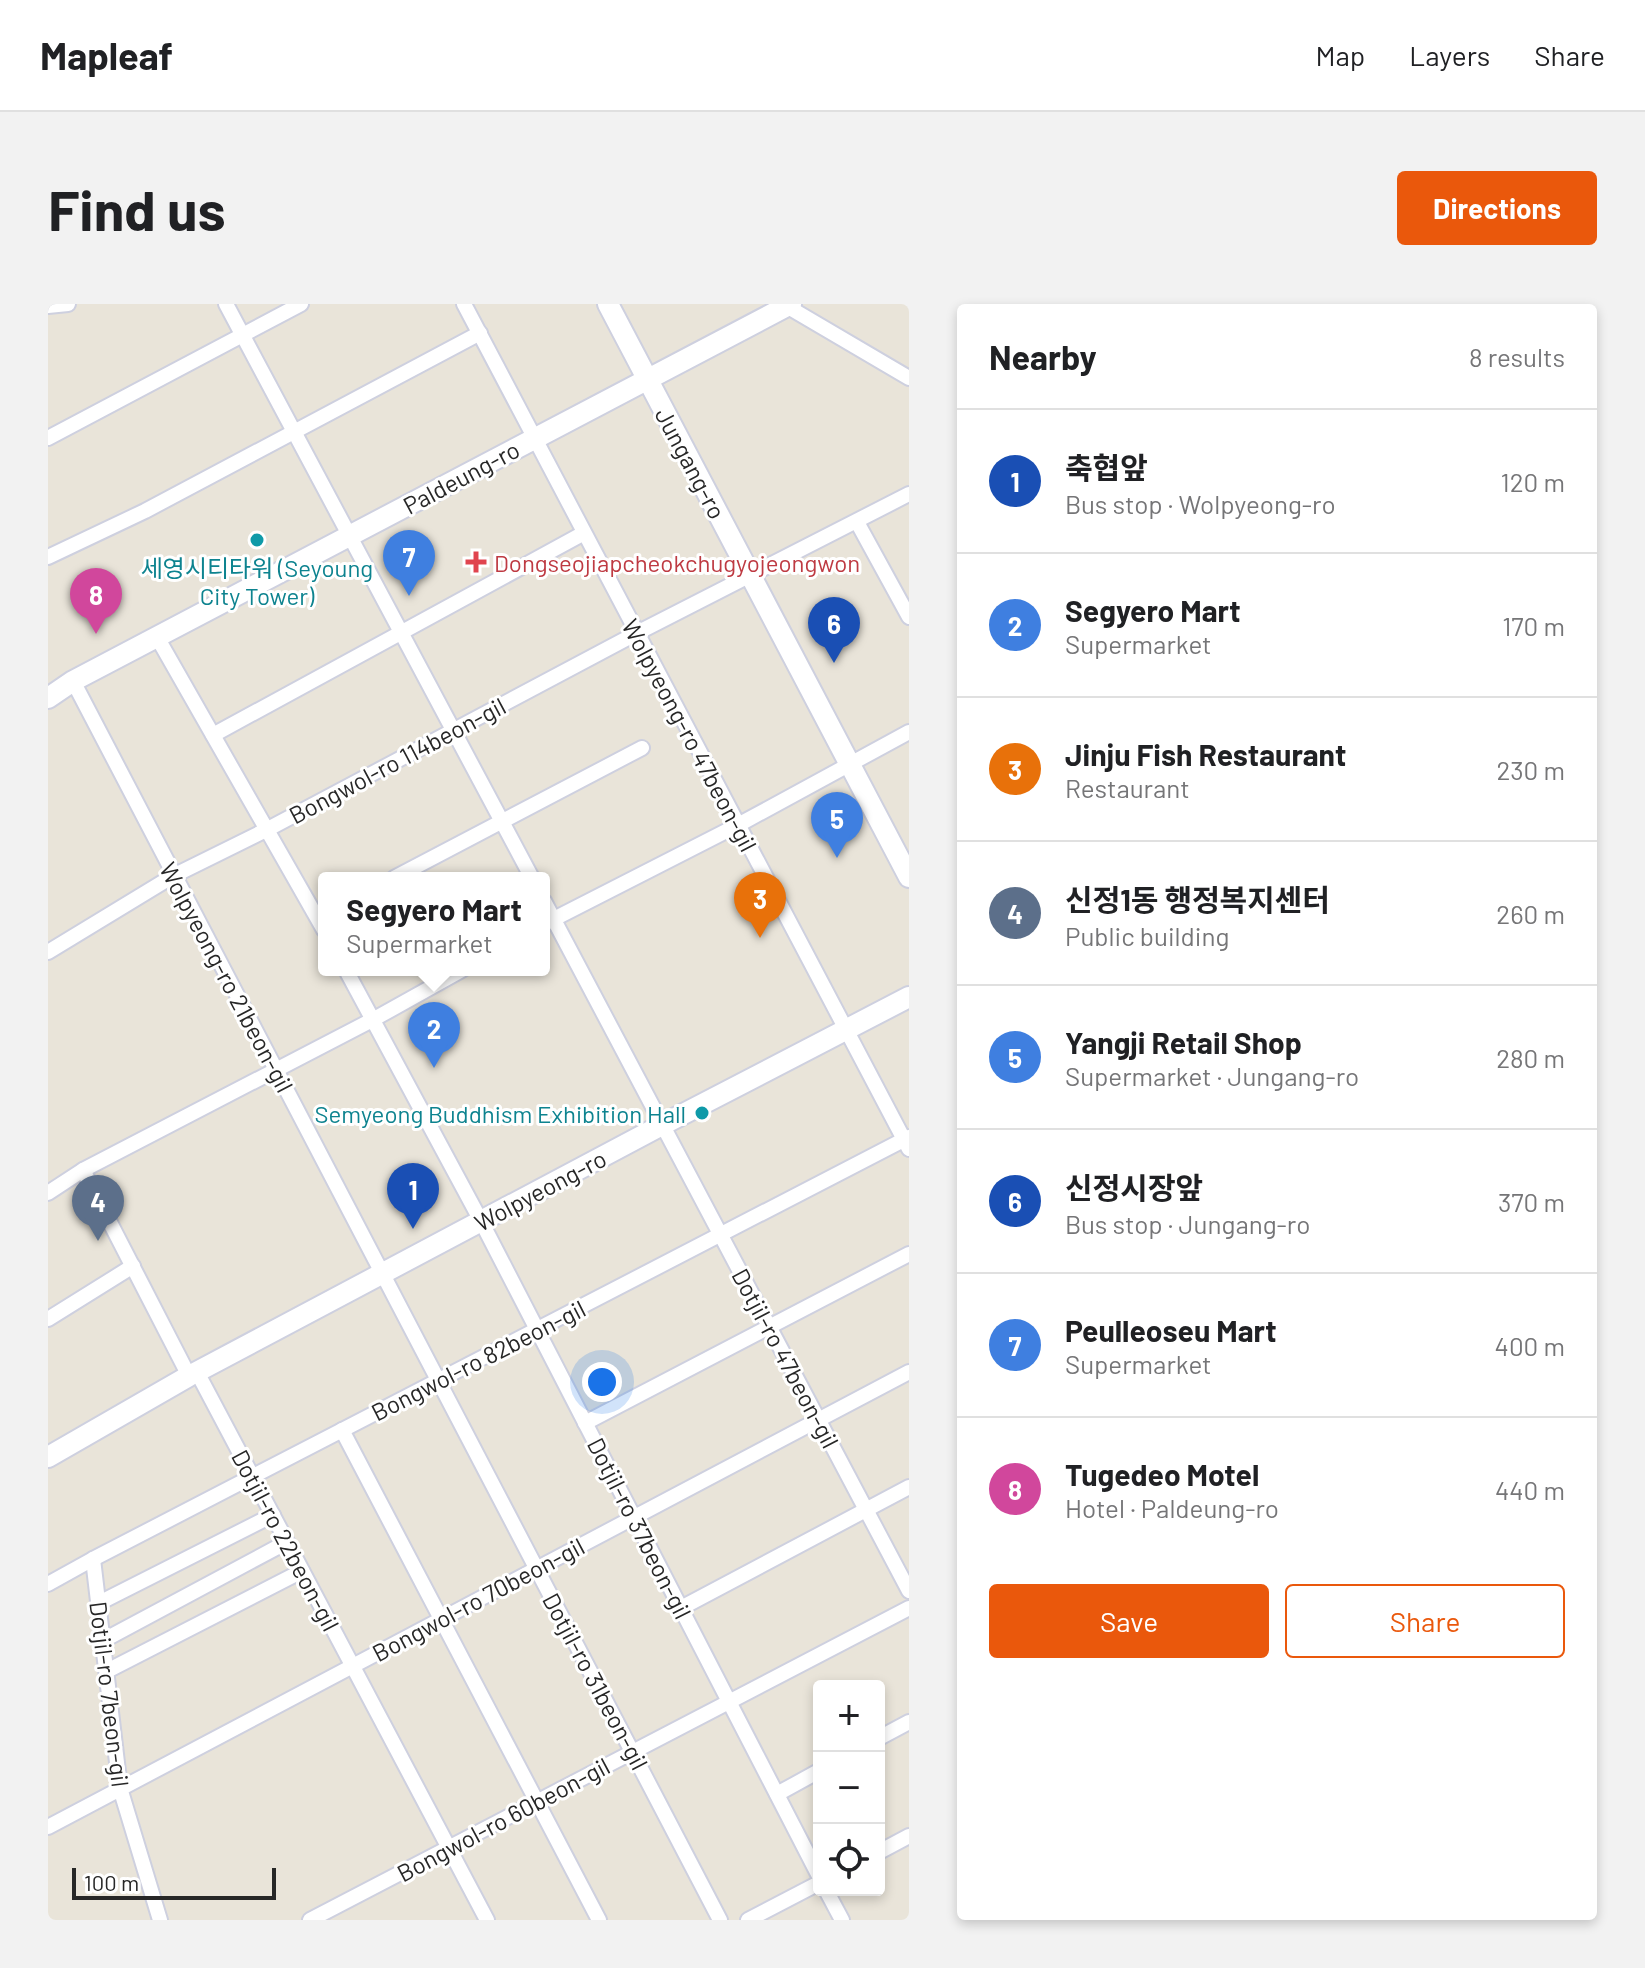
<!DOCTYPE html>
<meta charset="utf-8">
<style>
body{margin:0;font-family:Barlow,"Noto Sans KR",sans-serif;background:#f2f2f2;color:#202124}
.controls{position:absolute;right:24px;bottom:24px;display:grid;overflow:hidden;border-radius:8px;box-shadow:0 4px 12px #0003}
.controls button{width:72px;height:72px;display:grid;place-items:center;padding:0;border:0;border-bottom:2px solid #e0e0e0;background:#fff;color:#202124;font:40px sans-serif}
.scale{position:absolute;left:24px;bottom:20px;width:204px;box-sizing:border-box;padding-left:8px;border:4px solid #272727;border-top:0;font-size:22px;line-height:28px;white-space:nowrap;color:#272727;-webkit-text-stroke:6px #fff;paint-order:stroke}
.you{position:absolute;left:554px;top:1078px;width:28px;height:28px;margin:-20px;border:6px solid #fff;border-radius:50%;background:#1a73e8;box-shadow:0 0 0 12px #1a73e833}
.badge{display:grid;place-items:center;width:52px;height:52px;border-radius:50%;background:#ea580c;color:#fff;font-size:26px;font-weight:700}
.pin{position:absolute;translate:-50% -66px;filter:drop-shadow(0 2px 4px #0008)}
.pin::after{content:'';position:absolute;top:42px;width:28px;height:24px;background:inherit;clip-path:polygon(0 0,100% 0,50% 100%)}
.popup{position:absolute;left:270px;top:568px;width:232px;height:104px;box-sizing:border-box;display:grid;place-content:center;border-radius:8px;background:#fff;filter:drop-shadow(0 2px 6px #0005);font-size:26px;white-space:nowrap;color:#757577}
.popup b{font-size:30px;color:#202124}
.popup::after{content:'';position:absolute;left:50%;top:100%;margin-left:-16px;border:16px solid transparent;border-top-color:#fff}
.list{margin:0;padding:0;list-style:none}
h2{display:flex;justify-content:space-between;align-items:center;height:104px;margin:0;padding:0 32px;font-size:34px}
h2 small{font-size:26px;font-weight:400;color:#757577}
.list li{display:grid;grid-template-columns:52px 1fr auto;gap:24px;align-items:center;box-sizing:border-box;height:144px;padding:0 32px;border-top:2px solid #e0e0e0}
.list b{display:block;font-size:30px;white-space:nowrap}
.list p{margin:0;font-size:26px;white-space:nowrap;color:#757577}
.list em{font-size:26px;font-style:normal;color:#757577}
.actions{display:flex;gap:16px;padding:24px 32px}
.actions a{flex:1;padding:18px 0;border:2px solid #ea580c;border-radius:8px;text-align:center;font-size:28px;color:#ea580c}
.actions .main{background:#ea580c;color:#fff}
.icon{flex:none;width:44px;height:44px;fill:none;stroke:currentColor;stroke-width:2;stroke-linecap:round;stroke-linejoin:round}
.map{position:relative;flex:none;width:861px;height:1616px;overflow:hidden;border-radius:8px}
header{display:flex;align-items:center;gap:48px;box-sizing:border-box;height:112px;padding:0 40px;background:#fff;border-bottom:2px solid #e0e0e0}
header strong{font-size:38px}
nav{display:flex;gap:44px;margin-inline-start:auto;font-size:28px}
.intro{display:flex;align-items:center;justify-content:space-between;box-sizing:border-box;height:192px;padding:0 48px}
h1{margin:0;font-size:56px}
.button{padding:20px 36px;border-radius:8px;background:#ea580c;color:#fff;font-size:28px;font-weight:700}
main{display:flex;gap:48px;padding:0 48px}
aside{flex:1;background:#fff;border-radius:8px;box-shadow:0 4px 12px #0003}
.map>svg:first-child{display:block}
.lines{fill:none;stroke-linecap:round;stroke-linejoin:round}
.minor-casing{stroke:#ced0df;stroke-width:18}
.secondary-casing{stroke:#ced0df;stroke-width:24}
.minor{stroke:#fff;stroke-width:14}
.secondary{stroke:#fff;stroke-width:20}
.culture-dot{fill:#0f9aa8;stroke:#fff;stroke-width:3}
.health-dot{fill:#e0444e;stroke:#fff;stroke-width:3}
.labels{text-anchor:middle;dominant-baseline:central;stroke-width:6;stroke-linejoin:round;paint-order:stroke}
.street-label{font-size:24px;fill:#272727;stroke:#fff}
.health-label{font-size:24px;fill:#be3a42;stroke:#fff;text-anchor:start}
.culture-label{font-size:24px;fill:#0d838f;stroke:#fff}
</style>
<header>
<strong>Mapleaf</strong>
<nav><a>Map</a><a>Layers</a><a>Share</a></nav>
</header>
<div class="intro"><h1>Find us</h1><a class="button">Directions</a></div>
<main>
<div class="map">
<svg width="861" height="1616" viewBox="0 0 861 1616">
<rect width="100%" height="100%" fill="#e9e4d9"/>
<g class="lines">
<g class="minor-casing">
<g id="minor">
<polyline points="178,0 484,574"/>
<polyline points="416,0 861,845"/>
<polyline points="735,0 861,74"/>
<polyline points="0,2 20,0"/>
<polyline points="0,134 253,0"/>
<polyline points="809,218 861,313"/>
<polyline points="0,253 97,207 432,29"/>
<polyline points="109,333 276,626"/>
<polyline points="25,377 672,1616"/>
<polyline points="165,431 536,229"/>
<polyline points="346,574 594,444"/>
<polyline points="496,597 861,1287"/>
<polyline points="496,620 690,521 861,428"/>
<polyline points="0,648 125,572 220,525 589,329 861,190"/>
<polyline points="298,666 433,917 771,1572"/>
<polyline points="35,866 141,1072"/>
<polyline points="0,889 35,866 326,715 414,666"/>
<polyline points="0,1015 85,962"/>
<polyline points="149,1068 439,1616"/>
<polyline points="537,1119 861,950"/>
<polyline points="294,1126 551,1616"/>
<polyline points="45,1255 72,1484 112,1616"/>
<polyline points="0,1280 45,1255 861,833"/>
<polyline points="51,1299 225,1211"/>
<polyline points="633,1304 861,1183"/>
<polyline points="56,1336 239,1238"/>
<polyline points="59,1367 254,1267"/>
<polyline points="831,1434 861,1418"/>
<polyline points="729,1490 771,1467"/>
<polyline points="0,1523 861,1068"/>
<polyline points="831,1548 861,1532"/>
<polyline points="778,1586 794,1616"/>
<polyline points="262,1616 861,1304"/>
<polyline points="700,1616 771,1579"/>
</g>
</g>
<g class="secondary-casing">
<g id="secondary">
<polyline points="560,0 861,573"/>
<polyline points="0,394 25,377 743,0"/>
<polyline points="0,1153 141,1072 614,821 861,693"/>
</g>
</g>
<use href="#minor" class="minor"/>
<use href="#secondary" class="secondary"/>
</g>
<g class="culture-dot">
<circle cx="209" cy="236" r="8"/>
<circle cx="654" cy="809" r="8"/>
</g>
<path class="health-dot" d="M424 246h8v8h8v8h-8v8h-8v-8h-8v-8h8z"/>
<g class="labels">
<g class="street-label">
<text transform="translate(643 159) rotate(62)">Jungang-ro</text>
<text transform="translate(413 173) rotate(-28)">Paldeung-ro</text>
<text transform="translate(642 431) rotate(62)">Wolpyeong-ro 47beon-gil</text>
<text transform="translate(349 456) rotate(-28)">Bongwol-ro 114beon-gil</text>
<text transform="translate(179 673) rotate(62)">Wolpyeong-ro 21beon-gil</text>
<text transform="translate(492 886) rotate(-28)">Wolpyeong-ro</text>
<text transform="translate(738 1054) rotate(62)">Dotjil-ro 47beon-gil</text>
<text transform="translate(430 1056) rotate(-27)">Bongwol-ro 82beon-gil</text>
<text transform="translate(592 1224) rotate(63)">Dotjil-ro 37beon-gil</text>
<text transform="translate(238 1236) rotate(62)">Dotjil-ro 22beon-gil</text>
<text transform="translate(430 1295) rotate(-28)">Bongwol-ro 70beon-gil</text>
<text transform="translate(548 1377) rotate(62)">Dotjil-ro 31beon-gil</text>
<text transform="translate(62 1390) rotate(83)">Dotjil-ro 7beon-gil</text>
<text transform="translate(455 1515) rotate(-28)">Bongwol-ro 60beon-gil</text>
</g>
<g class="health-label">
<text x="446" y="258">Dongseojiapcheokchugyojeongwon</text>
</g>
<g class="culture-label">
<text x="209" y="263">세영시티타워 (Seyoung<tspan x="209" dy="28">City Tower)</tspan></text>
<text x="638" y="809" text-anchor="end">Semyeong Buddhism Exhibition Hall</text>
</g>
</g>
</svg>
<div class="controls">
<button>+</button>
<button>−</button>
<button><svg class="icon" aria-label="locate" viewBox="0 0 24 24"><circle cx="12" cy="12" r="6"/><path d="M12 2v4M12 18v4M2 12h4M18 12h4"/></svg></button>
</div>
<div class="scale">100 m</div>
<div class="you"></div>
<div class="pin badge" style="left:365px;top:925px;background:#1a4fb4">1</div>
<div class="pin badge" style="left:386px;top:764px;background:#3f7fe0">2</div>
<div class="popup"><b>Segyero Mart</b>Supermarket</div>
<div class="pin badge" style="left:712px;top:634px;background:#e8710a">3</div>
<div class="pin badge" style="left:50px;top:937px;background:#5c6f8a">4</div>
<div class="pin badge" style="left:789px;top:554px;background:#3f7fe0">5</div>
<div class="pin badge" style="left:786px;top:359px;background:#1a4fb4">6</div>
<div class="pin badge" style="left:361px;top:292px;background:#3f7fe0">7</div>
<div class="pin badge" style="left:48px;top:330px;background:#d1479c">8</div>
</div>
<aside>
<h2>Nearby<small>8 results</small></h2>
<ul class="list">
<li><span class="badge" style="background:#1a4fb4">1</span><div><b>축협앞</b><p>Bus stop · Wolpyeong-ro</p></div><em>120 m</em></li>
<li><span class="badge" style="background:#3f7fe0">2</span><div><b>Segyero Mart</b><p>Supermarket</p></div><em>170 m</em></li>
<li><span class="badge" style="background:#e8710a">3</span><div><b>Jinju Fish Restaurant</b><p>Restaurant</p></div><em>230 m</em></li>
<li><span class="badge" style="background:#5c6f8a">4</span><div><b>신정1동 행정복지센터</b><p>Public building</p></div><em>260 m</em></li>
<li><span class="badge" style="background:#3f7fe0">5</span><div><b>Yangji Retail Shop</b><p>Supermarket · Jungang-ro</p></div><em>280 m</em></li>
<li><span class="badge" style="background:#1a4fb4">6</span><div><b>신정시장앞</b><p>Bus stop · Jungang-ro</p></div><em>370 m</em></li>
<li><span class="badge" style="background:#3f7fe0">7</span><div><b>Peulleoseu Mart</b><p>Supermarket</p></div><em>400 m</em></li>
<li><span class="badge" style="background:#d1479c">8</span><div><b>Tugedeo Motel</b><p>Hotel · Paldeung-ro</p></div><em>440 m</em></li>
</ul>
<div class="actions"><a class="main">Save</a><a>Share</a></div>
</aside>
</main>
